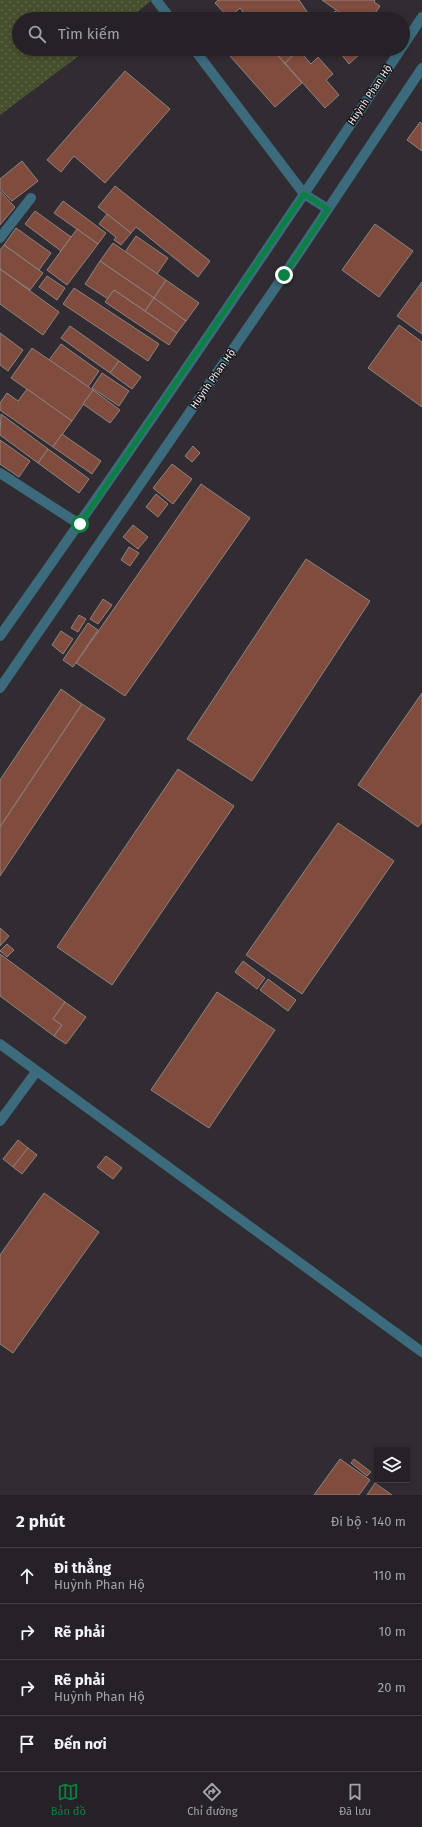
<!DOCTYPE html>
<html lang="vi">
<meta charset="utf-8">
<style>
body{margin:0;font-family:"Fira Sans",sans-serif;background:#2d292e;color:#f1f3f6}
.controls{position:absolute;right:12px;bottom:12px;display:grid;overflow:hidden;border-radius:0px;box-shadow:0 2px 6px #0003}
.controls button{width:36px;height:36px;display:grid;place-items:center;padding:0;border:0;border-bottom:1px solid #423e43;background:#252126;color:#f1f3f6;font:20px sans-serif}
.stop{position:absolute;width:12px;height:12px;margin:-9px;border:3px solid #0b8043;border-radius:50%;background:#fff}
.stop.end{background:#0b8043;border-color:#fff;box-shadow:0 1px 4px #0008}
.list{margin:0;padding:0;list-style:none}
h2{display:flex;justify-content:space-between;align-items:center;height:52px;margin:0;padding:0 16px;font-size:17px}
h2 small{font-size:13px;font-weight:400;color:#a3a3a7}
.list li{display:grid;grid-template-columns:26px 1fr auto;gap:12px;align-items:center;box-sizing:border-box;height:56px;padding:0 16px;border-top:1px solid #423e43}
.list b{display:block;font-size:15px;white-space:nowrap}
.list p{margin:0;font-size:13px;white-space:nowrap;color:#a3a3a7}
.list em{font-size:13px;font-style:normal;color:#a3a3a7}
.icon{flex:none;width:22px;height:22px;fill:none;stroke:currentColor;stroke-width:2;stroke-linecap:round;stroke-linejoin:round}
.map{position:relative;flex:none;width:422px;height:1495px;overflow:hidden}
.search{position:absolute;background:#252126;box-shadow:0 2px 6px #0003;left:12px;right:12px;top:12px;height:44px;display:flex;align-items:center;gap:10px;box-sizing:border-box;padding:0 14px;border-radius:22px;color:#a3a3a7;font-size:15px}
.sheet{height:276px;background:#252126}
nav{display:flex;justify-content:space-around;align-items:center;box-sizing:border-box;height:56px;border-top:1px solid #423e43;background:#252126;font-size:11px;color:#a3a3a7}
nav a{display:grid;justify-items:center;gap:2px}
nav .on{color:#0b8043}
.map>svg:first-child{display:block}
.grass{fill:url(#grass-dots)}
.building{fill:#7f4c3e;stroke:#8f8380}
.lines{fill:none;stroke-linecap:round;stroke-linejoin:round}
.minor{stroke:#3b6b7d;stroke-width:10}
.route{stroke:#0b8043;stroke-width:5}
.labels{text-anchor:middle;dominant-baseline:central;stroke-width:3;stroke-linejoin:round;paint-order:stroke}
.street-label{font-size:10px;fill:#f3eff3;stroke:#181518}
</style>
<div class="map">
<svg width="422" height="1495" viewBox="0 0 422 1495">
<defs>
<pattern id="grass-dots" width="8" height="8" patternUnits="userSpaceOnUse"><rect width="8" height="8" fill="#464f2e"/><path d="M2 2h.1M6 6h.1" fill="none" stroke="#61694d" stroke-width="1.8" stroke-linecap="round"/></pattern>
</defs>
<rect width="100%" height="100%" fill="#312c32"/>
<polygon class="grass" points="0,0 150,0 151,1 128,19 19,19 19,49 88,49 0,115"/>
<g class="building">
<polygon points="218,0 299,0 312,19 248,19 240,8 229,18 215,3"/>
<polygon points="322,0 375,0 374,2 380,6 371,19 349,19"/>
<polygon points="335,11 346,19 329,19"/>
<polygon points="238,49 272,49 302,83 275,107 230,56"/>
<polygon points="272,49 300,49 285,63"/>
<polygon points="337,49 360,49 362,52 349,64"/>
<polygon points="299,50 311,64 318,57 333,74 326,80 339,95 325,108 285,63"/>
<polygon points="125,71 170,109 105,183 74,156 61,172 47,160"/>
<polygon points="420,122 422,124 422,151 407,140"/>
<polygon points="22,161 38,181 12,201 0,189 0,179"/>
<polygon points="115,186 210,261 198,277 136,227 131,233 98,207"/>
<polygon points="0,191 15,207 0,225"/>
<polygon points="63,201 106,233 98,244 54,213"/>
<polygon points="35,211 71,237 61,251 25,224"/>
<polygon points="107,214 131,233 121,245 114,240 116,237 99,224"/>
<polygon points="375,224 413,251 379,297 342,270"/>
<polygon points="16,228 51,253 39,270 4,245"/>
<polygon points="77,229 98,244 67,285 47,270"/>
<polygon points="136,236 168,258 157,274 125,252"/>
<polygon points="113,243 166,280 154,298 100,261"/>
<polygon points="4,245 43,273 30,290 0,269 0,250"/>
<polygon points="100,261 154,298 145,311 114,290 108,299 85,284"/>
<polygon points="0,269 59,312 43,335 0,304"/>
<polygon points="47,276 65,288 57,300 39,287"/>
<polygon points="166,280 199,303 186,321 154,298"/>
<polygon points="422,282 422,334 397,316"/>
<polygon points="74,288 159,344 148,361 63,304"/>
<polygon points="114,290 177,333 169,345 105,302"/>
<polygon points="154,298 186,321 177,333 145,311"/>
<polygon points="399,325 422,342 422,407 368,368"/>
<polygon points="70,326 119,361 110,373 61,338"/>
<polygon points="0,333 23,350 8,371 0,365"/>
<polygon points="61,344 99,371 88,387 49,360"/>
<polygon points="32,348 93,390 72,421 11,378"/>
<polygon points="119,361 141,377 132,389 110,373"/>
<polygon points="102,373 129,391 119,406 92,388"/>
<polygon points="27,389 72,421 53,447 0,410 0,403 7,393 18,401"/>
<polygon points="93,390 120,410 110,423 83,404"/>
<polygon points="1,414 48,449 38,463 0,435"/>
<polygon points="62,434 101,461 92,474 53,447"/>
<polygon points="0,440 30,461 19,477 0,464"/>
<polygon points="193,446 200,453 192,462 185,456"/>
<polygon points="48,449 89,479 79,493 38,463"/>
<polygon points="172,464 192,479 173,504 153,488"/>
<polygon points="201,484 250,518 125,696 76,663"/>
<polygon points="156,494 168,504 158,517 146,507"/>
<polygon points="133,525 148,537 138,549 123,537"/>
<polygon points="129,547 139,553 130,566 121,560"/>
<polygon points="306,559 370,601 252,781 187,739"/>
<polygon points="103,599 112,605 98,624 90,619"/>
<polygon points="79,615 86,619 78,632 71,628"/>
<polygon points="88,623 98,630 73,667 63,660"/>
<polygon points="61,631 73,639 63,654 52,645"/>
<polygon points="61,689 82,704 0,827 0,780"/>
<polygon points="422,693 422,822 418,827 358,785"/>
<polygon points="82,704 105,719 0,876 0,827"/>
<polygon points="178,769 234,806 112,985 57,947"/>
<polygon points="338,823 394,861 302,994 246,955"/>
<polygon points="0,928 9,936 0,946"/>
<polygon points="7,944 14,950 7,957 0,951"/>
<polygon points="0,954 65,1002 53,1019 62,1025 54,1036 0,996"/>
<polygon points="243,961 265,978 257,989 235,972"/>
<polygon points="268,979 296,1000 288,1011 260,990"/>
<polygon points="217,992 275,1030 209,1128 151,1090"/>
<polygon points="65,1002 86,1017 66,1044 54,1036 62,1025 53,1019"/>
<polygon points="18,1140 28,1148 13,1167 3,1159"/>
<polygon points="28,1148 37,1155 22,1174 13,1167"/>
<polygon points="106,1156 122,1168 113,1179 97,1167"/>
<polygon points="44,1193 99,1232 13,1353 0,1344 0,1255"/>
<polygon points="340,1459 370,1480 359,1495 314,1495"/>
<polygon points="354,1459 371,1472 367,1476 351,1463"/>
<polygon points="375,1483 392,1495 367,1495"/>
</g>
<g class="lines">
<g class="minor">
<polyline points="156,0 171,19"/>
<polyline points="403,46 422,17"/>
<polyline points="194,49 304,194 328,209"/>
<polyline points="0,238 31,198"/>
<polyline points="0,473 79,524"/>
<path d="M 0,636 C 137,443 270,246 401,49"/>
<polyline points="0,688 284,275 422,68"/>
<polyline points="0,1044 422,1352"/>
<polyline points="0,1121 36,1072"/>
</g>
</g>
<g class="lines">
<polyline class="route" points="80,524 304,194 328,209 284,275"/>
</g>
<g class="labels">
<g class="street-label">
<text transform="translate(370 95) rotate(-56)">Huỳnh Phan Hộ</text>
<text transform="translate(213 379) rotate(-55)">Huỳnh Phan Hộ</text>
</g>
</g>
</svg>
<div class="controls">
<button><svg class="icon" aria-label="layers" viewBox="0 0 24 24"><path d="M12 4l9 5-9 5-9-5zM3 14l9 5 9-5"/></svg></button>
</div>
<div class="stop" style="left:80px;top:524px"></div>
<div class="stop end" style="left:284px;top:275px"></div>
<div class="search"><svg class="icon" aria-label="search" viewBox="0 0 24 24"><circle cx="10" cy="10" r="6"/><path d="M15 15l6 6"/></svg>Tìm kiếm</div>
</div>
<section class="sheet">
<h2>2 phút<small>Đi bộ · 140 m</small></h2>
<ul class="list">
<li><svg class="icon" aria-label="ahead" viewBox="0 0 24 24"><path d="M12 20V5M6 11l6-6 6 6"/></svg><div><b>Đi thẳng</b><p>Huỳnh Phan Hộ</p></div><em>110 m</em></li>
<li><svg class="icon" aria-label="right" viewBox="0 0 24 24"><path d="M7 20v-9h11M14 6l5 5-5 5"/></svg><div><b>Rẽ phải</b></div><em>10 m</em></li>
<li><svg class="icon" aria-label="right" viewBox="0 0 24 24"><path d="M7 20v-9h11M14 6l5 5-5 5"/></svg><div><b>Rẽ phải</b><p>Huỳnh Phan Hộ</p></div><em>20 m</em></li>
<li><svg class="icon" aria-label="arrive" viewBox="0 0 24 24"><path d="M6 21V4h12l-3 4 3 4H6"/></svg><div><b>Đến nơi</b></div></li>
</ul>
</section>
<nav>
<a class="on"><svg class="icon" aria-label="map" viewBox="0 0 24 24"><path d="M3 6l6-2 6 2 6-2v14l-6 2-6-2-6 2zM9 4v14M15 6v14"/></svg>Bản đồ</a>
<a><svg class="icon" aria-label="directions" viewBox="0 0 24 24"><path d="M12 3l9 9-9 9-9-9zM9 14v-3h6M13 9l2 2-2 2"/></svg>Chỉ đường</a>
<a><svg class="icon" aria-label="saved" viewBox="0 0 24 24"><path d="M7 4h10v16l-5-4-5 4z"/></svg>Đã lưu</a>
</nav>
